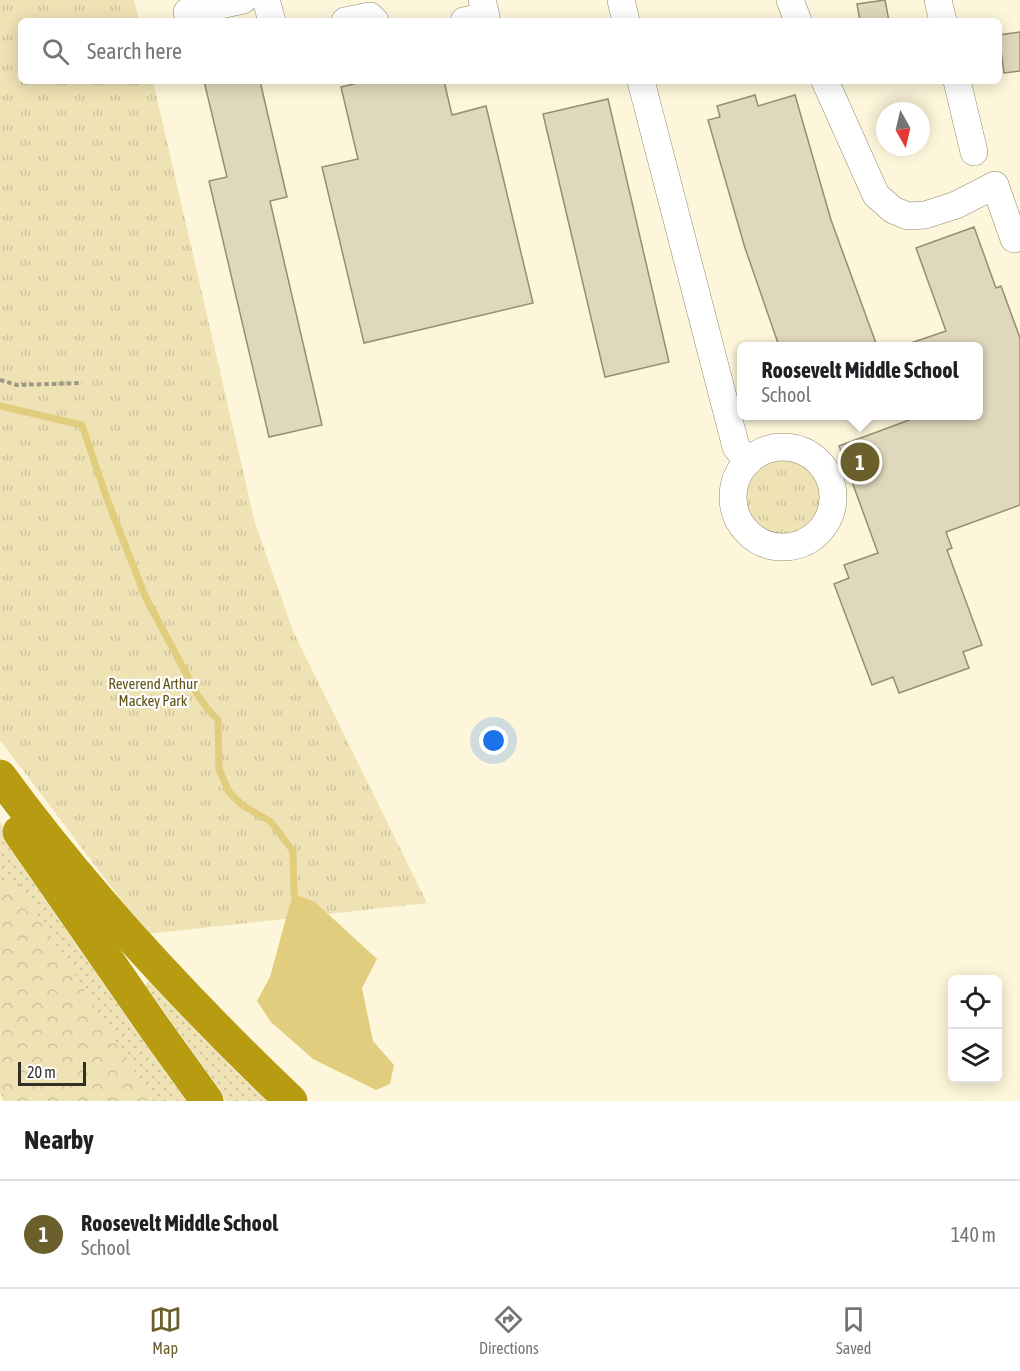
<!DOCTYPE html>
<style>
body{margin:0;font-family:"Asap Condensed",sans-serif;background:#f2f2f2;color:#202124}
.controls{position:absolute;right:18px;bottom:18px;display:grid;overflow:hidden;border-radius:9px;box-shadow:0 3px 15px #0003}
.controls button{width:54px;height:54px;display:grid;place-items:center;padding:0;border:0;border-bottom:2px solid #e0e0e0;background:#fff;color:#202124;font:30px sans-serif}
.compass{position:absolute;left:876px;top:102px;width:54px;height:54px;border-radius:50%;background:#fff;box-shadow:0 3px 15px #0003;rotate:172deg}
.scale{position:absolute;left:18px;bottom:15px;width:68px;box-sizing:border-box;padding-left:6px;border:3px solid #323025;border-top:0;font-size:16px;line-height:21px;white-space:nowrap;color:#323025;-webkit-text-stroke:4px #fff;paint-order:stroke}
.you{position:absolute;left:494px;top:741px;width:21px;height:21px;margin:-15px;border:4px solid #fff;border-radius:50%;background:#1a73e8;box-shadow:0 0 0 9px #1a73e833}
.badge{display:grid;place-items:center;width:39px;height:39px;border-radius:50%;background:#6b5f2c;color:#fff;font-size:20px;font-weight:700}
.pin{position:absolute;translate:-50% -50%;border:3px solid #fff;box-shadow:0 2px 6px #0006}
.popup{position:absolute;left:737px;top:342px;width:246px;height:78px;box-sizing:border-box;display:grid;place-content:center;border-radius:9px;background:#fff;filter:drop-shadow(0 2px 4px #0005);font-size:20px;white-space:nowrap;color:#757577}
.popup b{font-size:22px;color:#202124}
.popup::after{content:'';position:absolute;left:50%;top:100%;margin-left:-12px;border:12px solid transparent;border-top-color:#fff}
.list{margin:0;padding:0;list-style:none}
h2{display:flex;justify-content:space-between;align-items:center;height:78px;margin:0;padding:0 24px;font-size:26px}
h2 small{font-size:20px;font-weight:400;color:#757577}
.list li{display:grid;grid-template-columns:39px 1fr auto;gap:18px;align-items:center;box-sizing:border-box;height:108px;padding:0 24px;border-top:2px solid #e0e0e0}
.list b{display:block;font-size:22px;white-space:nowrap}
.list p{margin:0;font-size:20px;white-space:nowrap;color:#757577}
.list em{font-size:20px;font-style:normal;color:#757577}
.icon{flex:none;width:33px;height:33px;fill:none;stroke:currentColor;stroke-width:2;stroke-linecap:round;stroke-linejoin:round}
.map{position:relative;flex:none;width:1020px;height:1101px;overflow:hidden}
.search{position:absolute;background:#fff;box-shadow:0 3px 15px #0003;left:18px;right:18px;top:18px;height:66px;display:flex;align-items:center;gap:15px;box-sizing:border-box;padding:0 21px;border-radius:9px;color:#757577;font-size:22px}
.sheet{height:186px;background:#fff}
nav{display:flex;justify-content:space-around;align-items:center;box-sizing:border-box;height:84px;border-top:2px solid #e0e0e0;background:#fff;font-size:16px;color:#757577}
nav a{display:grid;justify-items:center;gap:3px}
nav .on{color:#6b5f2c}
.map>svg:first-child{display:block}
.grass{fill:url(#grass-dots)}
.forest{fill:url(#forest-crowns)}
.park{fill:url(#park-tufts)}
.water{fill:#e0cd7e}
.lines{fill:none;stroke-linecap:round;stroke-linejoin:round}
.stream{stroke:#e0cd7e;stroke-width:7}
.building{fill:#dfd8bc;stroke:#958e74;stroke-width:1.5}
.minor-casing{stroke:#8f896f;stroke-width:28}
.highway-casing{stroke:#fff;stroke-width:34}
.path{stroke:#9c9783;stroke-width:4;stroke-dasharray:4.5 3;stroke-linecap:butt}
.minor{stroke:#fff;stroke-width:27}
.highway{stroke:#b79c11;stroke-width:33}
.labels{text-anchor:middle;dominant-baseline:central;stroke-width:4.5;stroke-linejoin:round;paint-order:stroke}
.park-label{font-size:15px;fill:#605317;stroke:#fff}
</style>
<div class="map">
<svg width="1020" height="1101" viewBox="0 0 1020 1101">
<defs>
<pattern id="grass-dots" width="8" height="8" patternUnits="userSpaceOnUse" patternTransform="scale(1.5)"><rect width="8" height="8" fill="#efe3b5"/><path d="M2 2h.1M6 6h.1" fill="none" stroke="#cdc39c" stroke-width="1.8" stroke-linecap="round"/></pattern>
<pattern id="forest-crowns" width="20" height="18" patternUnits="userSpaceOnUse" patternTransform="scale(1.5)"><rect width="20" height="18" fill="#efe3b5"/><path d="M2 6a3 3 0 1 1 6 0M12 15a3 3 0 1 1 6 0" fill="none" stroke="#cdc39c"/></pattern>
<pattern id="park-tufts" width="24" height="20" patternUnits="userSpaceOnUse" patternTransform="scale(1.5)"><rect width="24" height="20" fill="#efe3b5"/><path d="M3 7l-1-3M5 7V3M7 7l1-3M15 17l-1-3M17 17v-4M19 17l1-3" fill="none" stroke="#cdc39c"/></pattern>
</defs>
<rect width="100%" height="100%" fill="#fdf6da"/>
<g class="grass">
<polygon points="0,822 7,833 196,1101 3,1101 0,1092"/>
<polygon points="152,979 269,1101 226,1101 142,986"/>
</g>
<polygon class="forest" points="0,881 18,883 153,1101 4,1101 0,1077"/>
<g class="park">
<polygon points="0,0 134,0 139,21 21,21 21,81 153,81 255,523 293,631 427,903 147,934 0,740"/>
<circle cx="783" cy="497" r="50"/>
</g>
<polygon class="water" points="294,894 315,902 377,959 362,988 373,1041 394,1065 390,1084 376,1090 313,1059 271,1022 257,1001 270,977 289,907"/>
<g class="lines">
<polyline class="stream" points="0,406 82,425 107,499 145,596 197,694 206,707 218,720 219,769 229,792 242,805 271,822 293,851 294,894 297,902"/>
</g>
<g class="building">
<polygon points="885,0 889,21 860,21 857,4"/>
<polygon points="1020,32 1020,71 1004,73 999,35"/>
<polygon points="204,81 260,81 287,197 270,201 322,425 269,437 209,181 227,177"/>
<polygon points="366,81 444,81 452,115 486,106 533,303 364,343 322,167 358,159 341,87"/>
<polygon points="755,95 758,106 795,95 831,220 877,346 779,346 745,248 708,120 720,117 717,106"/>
<polygon points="608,99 669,362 605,377 543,114"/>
<polygon points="974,227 996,288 1001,286 1020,338 1020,505 946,532 952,548 947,550 982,645 963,652 969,668 899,693 893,677 872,685 834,584 849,578 844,565 878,553 839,446 920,416 978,416 978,346 909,346 908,344 946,331 916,248"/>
</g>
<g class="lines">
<g class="minor-casing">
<g id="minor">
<polyline points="266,0 272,21"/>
<polyline points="621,0 626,21"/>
<polyline points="790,0 798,21"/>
<polyline points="938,0 943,21"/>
<polyline points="187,12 243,0"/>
<polyline points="345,21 370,16 375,21"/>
<polyline points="464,21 486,16 482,0"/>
<polyline points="641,81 736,447 748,462"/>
<polyline points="825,81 876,195 893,210 908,216 925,215 956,205 995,185 1014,239"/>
<polyline points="957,81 974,152"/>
<circle cx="783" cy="497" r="50"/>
</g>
</g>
<g class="highway-casing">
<g id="highway">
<path d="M 0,776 C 86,894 185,1000 291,1101"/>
<polyline points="19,832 156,1030 207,1101"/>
</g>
</g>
<polyline class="path" points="0,380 17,385 82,383"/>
<use href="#minor" class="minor"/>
<use href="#highway" class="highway"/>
</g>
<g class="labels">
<g class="park-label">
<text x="153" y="683">Reverend Arthur<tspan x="153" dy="17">Mackey Park</tspan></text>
</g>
</g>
</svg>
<div class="controls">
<button><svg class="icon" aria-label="locate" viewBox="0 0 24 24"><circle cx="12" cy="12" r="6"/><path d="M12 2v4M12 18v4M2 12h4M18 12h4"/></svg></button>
<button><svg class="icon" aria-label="layers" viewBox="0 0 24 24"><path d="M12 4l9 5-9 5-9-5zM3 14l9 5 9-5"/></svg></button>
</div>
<svg class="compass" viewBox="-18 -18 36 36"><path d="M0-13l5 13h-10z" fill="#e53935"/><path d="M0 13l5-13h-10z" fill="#757577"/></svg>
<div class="scale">20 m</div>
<div class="you"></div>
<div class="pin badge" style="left:860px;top:462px">1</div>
<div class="popup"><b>Roosevelt Middle School</b>School</div>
<div class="search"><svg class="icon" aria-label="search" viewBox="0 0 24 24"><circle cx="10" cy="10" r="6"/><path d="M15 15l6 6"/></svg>Search here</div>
</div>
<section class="sheet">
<h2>Nearby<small></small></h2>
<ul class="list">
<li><span class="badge">1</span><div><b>Roosevelt Middle School</b><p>School</p></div><em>140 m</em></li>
</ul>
</section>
<nav>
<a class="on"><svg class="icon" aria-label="map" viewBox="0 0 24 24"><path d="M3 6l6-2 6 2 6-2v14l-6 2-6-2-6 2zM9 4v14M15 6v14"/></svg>Map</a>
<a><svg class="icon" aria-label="directions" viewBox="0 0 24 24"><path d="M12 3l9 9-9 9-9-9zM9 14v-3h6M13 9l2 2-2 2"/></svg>Directions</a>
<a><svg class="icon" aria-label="saved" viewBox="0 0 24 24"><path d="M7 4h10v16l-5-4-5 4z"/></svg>Saved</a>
</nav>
